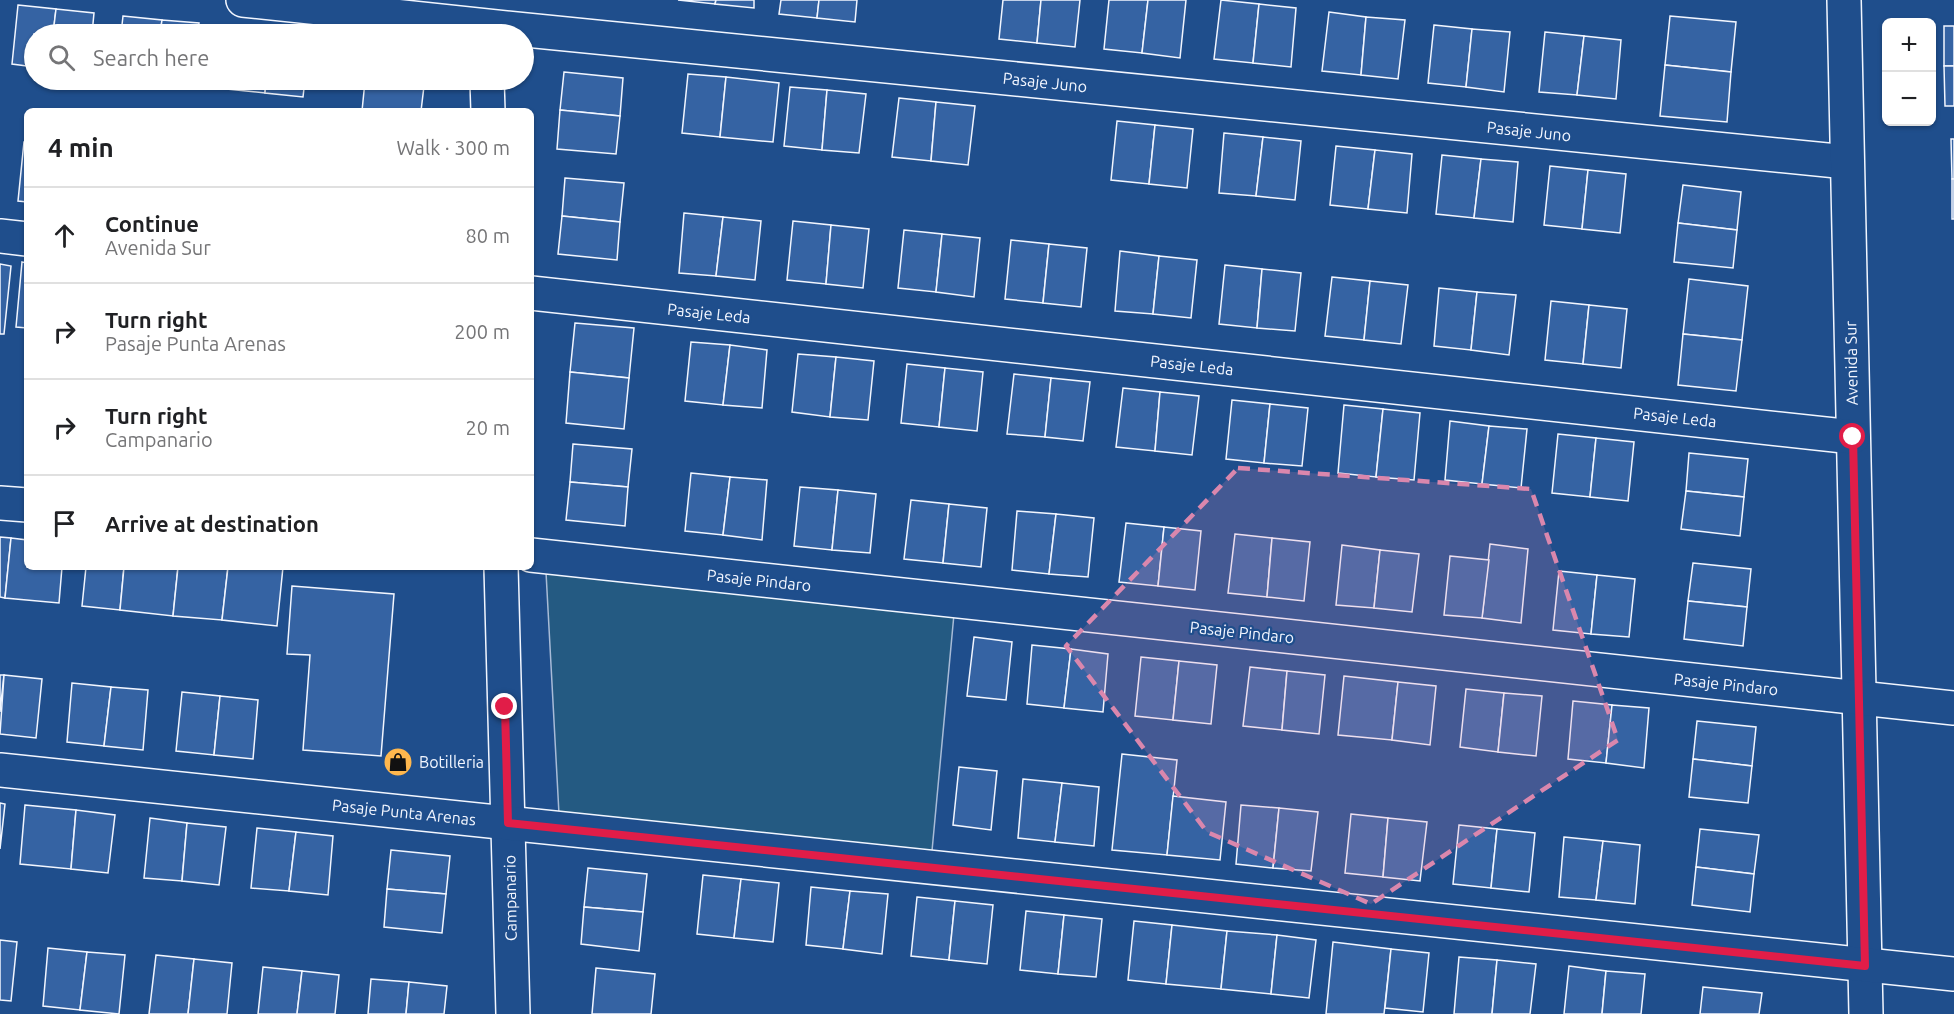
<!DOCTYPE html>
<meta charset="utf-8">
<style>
body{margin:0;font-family:Ubuntu,sans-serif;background:#f6f6f6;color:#202124}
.controls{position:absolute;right:18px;top:18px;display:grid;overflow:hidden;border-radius:9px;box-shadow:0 2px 4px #0004}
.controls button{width:54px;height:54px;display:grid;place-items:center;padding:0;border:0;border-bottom:2px solid #e0e0e0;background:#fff;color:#202124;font:30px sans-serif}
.stop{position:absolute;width:18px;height:18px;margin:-14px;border:4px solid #e11d48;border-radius:50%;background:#fff}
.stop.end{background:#e11d48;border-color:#fff;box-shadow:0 2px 6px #0008}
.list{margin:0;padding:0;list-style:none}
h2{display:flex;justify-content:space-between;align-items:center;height:78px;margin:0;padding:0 24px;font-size:26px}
h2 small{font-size:20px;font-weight:400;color:#757577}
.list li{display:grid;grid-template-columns:39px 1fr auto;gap:18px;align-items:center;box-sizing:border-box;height:96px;padding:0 24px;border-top:2px solid #e0e0e0}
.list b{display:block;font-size:22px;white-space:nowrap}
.list p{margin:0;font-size:20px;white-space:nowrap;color:#757577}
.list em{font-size:20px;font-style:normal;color:#757577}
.icon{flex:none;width:33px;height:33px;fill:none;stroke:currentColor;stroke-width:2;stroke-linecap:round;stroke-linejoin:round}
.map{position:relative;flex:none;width:1954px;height:1014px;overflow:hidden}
.search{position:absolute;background:#fff;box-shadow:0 2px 4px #0004;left:24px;top:24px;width:510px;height:66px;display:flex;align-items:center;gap:15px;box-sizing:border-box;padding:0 21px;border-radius:33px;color:#757577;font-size:22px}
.panel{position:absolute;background:#fff;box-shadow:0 2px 4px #0004;left:24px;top:108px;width:510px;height:462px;border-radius:9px}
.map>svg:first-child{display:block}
.green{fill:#245a82;stroke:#a8bbd7;stroke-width:1.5}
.building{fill:#3563a3;stroke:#f2f6ff;stroke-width:1.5}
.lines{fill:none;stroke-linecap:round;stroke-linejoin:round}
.minor-casing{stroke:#f2f6ff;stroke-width:36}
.minor{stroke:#1f4e8c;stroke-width:33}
.route{stroke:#e11d48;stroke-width:8}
.marked{fill:#da87ad;fill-opacity:0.2;stroke:#da87ad;stroke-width:4.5;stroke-dasharray:12 8;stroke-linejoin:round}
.labels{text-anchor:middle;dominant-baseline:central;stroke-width:4.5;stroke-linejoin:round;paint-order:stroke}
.street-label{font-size:16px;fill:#f2f6ff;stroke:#1f4e8c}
.poi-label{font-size:16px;fill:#f2f6ff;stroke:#1f4e8c;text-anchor:start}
</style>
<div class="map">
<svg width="1954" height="1014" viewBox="0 0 1954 1014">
<rect width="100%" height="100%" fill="#1f4e8c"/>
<polygon class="green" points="546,572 954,614 932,851 559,814"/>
<g class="building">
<polygon points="678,0 716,0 715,4"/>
<polygon points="716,0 754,0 754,8 715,4"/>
<polygon points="781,0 819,0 817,18 779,14"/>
<polygon points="819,0 857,0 855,22 817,18"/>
<polygon points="1003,0 1041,0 1037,43 999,39"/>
<polygon points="1041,0 1080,0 1075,47 1037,43"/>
<polygon points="1109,0 1148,0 1142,53 1104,49"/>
<polygon points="1148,0 1186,0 1180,58 1142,53"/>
<polygon points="1221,0 1259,4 1253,63 1214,59"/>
<polygon points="1259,4 1296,8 1291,67 1253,63"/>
<polygon points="18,5 56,9 53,34 34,34 34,67 12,64"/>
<polygon points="56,9 94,13 92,34 53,34"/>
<polygon points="1329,12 1366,17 1361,75 1322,71"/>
<polygon points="123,16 162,20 160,34 121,34"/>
<polygon points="1670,16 1736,22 1731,72 1665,65"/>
<polygon points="1366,17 1405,20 1398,79 1361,75"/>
<polygon points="162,20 199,23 198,34 160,34"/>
<polygon points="1434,25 1472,29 1466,87 1428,83"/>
<rect x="1944" y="26" width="10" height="40"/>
<polygon points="1472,29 1510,32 1504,92 1466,87"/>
<polygon points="234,30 271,34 233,34"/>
<polygon points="1545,32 1584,36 1577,95 1539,92"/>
<polygon points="1584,36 1621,40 1616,99 1577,95"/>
<polygon points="1665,65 1731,72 1727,122 1660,116"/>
<polygon points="1944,66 1954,66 1954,106 1945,106"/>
<polygon points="564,72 623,78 620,116 560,110"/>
<polygon points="688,74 726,77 720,137 682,133"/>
<polygon points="726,77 779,83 773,142 720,137"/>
<polygon points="228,80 266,80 265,93 227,89"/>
<polygon points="266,80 305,80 303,97 265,93"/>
<polygon points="365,81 424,86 421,111 362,111"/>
<polygon points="365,81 365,80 425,80 424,86"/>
<polygon points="790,87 827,90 822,150 784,146"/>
<polygon points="827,90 866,94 859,153 822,150"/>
<polygon points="899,98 936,102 931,161 892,157"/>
<polygon points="936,102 975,106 968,165 931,161"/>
<polygon points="560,110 620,116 616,154 557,149"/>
<polygon points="1117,121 1155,125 1149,184 1111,180"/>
<polygon points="1155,125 1193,129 1187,188 1149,184"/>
<polygon points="1224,133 1263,137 1256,196 1219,193"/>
<polygon points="1263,137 1301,141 1295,200 1256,196"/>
<polygon points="1951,139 1954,139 1954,179 1952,179"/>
<polygon points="24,142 27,142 27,202 18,201"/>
<polygon points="1336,146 1375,150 1368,209 1330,205"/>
<polygon points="1375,150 1412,154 1407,213 1368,209"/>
<polygon points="1442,155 1481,159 1474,218 1436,214"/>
<polygon points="1481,159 1518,162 1513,222 1474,218"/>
<polygon points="1550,166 1588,170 1582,229 1544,225"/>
<polygon points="1588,170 1626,174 1620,233 1582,229"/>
<polygon points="565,178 624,183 620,222 562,216"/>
<rect x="1952" y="179" width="2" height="40"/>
<polygon points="1683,185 1741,192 1737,230 1678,223"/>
<polygon points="684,213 723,217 716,276 679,273"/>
<polygon points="562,216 620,222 617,260 558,254"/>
<polygon points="723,217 761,221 755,280 716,276"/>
<polygon points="793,221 831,225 826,284 787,280"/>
<polygon points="1678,223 1737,230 1733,268 1674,262"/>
<polygon points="831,225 869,229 863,288 826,284"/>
<polygon points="904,230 942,234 936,292 898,288"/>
<polygon points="942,234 980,238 974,297 936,292"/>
<polygon points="1011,240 1049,244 1043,303 1005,299"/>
<polygon points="1049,244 1087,248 1081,307 1043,303"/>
<polygon points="1120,251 1159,256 1153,314 1115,311"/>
<polygon points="1159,256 1197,260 1191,318 1153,314"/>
<polygon points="22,262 27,263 27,328 16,327"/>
<polygon points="0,264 11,266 4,334 0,334"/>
<polygon points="1225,265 1262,269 1257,328 1219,324"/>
<polygon points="1262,269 1301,273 1295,331 1257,328"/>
<polygon points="1332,277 1370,281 1364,340 1325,336"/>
<polygon points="1689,279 1748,286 1742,340 1683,334"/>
<polygon points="1370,281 1408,285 1401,344 1364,340"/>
<polygon points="1439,288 1477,292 1471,350 1434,346"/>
<polygon points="1477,292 1516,295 1509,355 1471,350"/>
<polygon points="1551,301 1589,305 1583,364 1545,360"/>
<polygon points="1589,305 1627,309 1621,368 1583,364"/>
<polygon points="575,323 634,328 629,378 570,372"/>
<polygon points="1683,334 1742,340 1736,391 1678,385"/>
<polygon points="691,342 730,345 723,405 685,401"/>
<polygon points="730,345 767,350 762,408 723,405"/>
<polygon points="798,354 836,357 830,417 792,412"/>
<polygon points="836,357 874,361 868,420 830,417"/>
<polygon points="907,364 945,368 939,427 901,423"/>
<polygon points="945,368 983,372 977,431 939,427"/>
<polygon points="570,372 629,378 624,429 566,423"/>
<polygon points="1014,374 1051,378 1045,437 1007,434"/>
<polygon points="1051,378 1090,382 1083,441 1045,437"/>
<polygon points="1123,388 1160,392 1155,451 1116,447"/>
<polygon points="1160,392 1199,396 1192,455 1155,451"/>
<polygon points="1232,400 1270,404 1264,463 1226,459"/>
<polygon points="1270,404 1308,408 1302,466 1264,463"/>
<polygon points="1344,405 1383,409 1376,477 1338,473"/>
<polygon points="1383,409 1420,413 1414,480 1376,477"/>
<polygon points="1450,421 1489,426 1482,484 1445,480"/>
<polygon points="1489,426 1527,429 1521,488 1482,484"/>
<polygon points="1558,434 1596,438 1590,497 1552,493"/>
<polygon points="1596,438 1634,442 1628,501 1590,497"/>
<polygon points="573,444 632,449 628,487 570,482"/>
<polygon points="1689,453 1748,459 1744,497 1686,491"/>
<polygon points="691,473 730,477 723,535 685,531"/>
<polygon points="730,477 767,480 762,540 723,535"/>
<polygon points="570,482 628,487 625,526 566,520"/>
<polygon points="800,487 838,490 832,550 794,546"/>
<polygon points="838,490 876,494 870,553 832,550"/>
<polygon points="1686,491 1744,497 1740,536 1681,529"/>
<polygon points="911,500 949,504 943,563 904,559"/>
<polygon points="949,504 987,508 981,567 943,563"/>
<polygon points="1017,511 1056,514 1049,574 1012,570"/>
<polygon points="1056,514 1094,518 1088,577 1049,574"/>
<polygon points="1126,523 1164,527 1158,586 1119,582"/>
<polygon points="1164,527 1201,531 1195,590 1158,586"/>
<polygon points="1235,534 1272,538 1267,597 1228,593"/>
<polygon points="0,537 11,538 5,598 0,597"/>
<polygon points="11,538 27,540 27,567 62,567 59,603 5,598"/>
<polygon points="1272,538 1310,542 1304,601 1267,597"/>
<polygon points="1490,544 1528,549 1521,623 1482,618"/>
<polygon points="1342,545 1380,550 1374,608 1336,605"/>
<polygon points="1380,550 1419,554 1412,612 1374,608"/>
<polygon points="1450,556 1489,560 1482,618 1444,615"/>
<polygon points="1693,563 1751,569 1747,607 1688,601"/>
<polygon points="86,567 124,567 120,610 82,606"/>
<polygon points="124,567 178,567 173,616 120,610"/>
<polygon points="178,567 228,567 222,620 173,616"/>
<polygon points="228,567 283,567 277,626 222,620"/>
<polygon points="1559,571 1597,575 1591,634 1553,630"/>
<polygon points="1597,575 1635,579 1629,637 1591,634"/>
<polygon points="292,586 394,594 381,756 303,750 310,655 287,654"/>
<polygon points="1688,601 1747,607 1743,646 1684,639"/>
<polygon points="974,637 1012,642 1006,700 967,696"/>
<polygon points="1032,645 1071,649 1064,708 1027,704"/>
<polygon points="1071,649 1108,654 1103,712 1064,708"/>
<polygon points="1141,657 1179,661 1173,720 1135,716"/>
<polygon points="1179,661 1217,665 1211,724 1173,720"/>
<polygon points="1250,667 1287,671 1282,730 1243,726"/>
<polygon points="1287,671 1325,675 1319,734 1282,730"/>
<polygon points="0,675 4,675 0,712"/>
<polygon points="4,675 42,679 36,738 0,734"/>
<polygon points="1344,676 1398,682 1392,740 1338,735"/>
<polygon points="1398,682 1436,686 1430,745 1392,740"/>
<polygon points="72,683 111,687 104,746 67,742"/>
<polygon points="111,687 148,690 143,750 104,746"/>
<polygon points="1466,689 1504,693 1498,752 1460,747"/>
<polygon points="182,692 220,696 214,755 176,751"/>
<polygon points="1504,693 1542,696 1536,756 1498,752"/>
<polygon points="220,696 258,700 253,759 214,755"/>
<polygon points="1573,701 1612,705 1606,763 1568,759"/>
<polygon points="1612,705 1649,708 1644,768 1606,763"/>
<polygon points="1697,721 1756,727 1752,766 1693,759"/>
<polygon points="1122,754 1177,760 1167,855 1112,850"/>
<polygon points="1693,759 1752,766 1748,803 1689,797"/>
<polygon points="959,767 997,771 991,830 953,825"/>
<polygon points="1023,779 1062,783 1055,842 1018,838"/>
<polygon points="1062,783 1099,787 1094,846 1055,842"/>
<polygon points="1173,796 1226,802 1220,860 1167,855"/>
<polygon points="0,803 5,804 0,849"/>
<polygon points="25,805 76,810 71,869 20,864"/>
<polygon points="1241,805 1279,808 1273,868 1236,864"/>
<polygon points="1279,808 1318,812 1311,871 1273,868"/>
<polygon points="76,810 115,815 108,873 71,869"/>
<polygon points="1351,814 1388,818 1383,877 1345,873"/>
<polygon points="150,818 187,823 182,881 144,878"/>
<polygon points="1388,818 1427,822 1420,881 1383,877"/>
<polygon points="187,823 226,827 219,885 182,881"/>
<polygon points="1459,825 1497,829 1491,888 1453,884"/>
<polygon points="257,828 296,832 289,891 251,888"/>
<polygon points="1497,829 1535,833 1529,892 1491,888"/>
<polygon points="1700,829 1759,835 1754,874 1696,867"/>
<polygon points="296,832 333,836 328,895 289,891"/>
<polygon points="1564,837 1603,841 1596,900 1559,897"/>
<polygon points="1603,841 1640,845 1635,904 1596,900"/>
<polygon points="391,850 450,856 446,894 387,889"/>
<polygon points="1696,867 1754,874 1750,912 1692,905"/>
<polygon points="588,868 647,874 643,912 584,907"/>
<polygon points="703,875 741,879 734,938 697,934"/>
<polygon points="741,879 779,883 773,942 734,938"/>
<polygon points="811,887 850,891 843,949 806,945"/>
<polygon points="387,889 446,894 442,933 384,927"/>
<polygon points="850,891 888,894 882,954 843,949"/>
<polygon points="917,897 955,901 949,960 911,956"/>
<polygon points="955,901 993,905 987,964 949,960"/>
<polygon points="584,907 643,912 639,951 581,944"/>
<polygon points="1026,911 1064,915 1058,974 1020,970"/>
<polygon points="1064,915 1102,919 1096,977 1058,974"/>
<polygon points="1134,921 1172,925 1166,984 1128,980"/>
<polygon points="1172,925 1227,931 1221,989 1166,984"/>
<polygon points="1227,931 1277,935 1271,994 1221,989"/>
<polygon points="1277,935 1316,940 1309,998 1271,994"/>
<polygon points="0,940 17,942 11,1001 0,1000"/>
<polygon points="1333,942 1391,949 1384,1014 1326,1014"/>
<polygon points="48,948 87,952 80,1010 43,1006"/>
<polygon points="1391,949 1429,953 1423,1012 1385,1008"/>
<polygon points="87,952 125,955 119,1014 80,1010"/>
<polygon points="156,955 194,959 188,1014 149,1014"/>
<polygon points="1459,957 1497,960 1492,1014 1454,1014"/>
<polygon points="194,959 232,963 227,1014 188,1014"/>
<polygon points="1497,960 1536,964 1530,1014 1492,1014"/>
<polygon points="1569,966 1606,971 1602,1014 1564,1014"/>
<polygon points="263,967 302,971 297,1014 258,1014"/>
<polygon points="596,968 655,974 651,1014 592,1014"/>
<polygon points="302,971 339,975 335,1014 297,1014"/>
<polygon points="1606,971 1645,974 1641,1014 1602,1014"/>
<polygon points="371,979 409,982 406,1014 368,1014"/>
<polygon points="409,982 447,986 444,1014 406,1014"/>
<polygon points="1703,987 1762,993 1759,1014 1700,1014"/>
</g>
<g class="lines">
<g class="minor-casing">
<g id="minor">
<polyline points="243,0 536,31 1847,162"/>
<polyline points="1844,0 1866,1014"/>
<polyline points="487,80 488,111"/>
<polyline points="0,236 27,239"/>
<polyline points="531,293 1853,437"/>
<polyline points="0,503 27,505"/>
<polyline points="531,555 1954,708"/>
<polyline points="501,567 513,1014"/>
<polyline points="0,770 1954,974"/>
</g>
</g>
<use href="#minor" class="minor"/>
</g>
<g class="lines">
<polyline class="route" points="505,707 508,823 1865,966 1853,437"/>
</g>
<path class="marked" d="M 1238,468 L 1531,489 L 1618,740 L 1371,904 L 1207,832 L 1066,646 Z"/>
<defs>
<g id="shop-disc" transform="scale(1.5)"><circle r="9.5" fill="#ffb74d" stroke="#1f4e8c"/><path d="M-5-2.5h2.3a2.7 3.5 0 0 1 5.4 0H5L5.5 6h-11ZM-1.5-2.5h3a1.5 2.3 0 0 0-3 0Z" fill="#111"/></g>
</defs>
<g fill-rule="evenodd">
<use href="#shop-disc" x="398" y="762"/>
</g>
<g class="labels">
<g class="street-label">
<text transform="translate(1045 82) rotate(6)">Pasaje Juno</text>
<text transform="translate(1529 131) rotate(6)">Pasaje Juno</text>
<text transform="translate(709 313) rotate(6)">Pasaje Leda</text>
<text transform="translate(1851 363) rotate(-91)">Avenida Sur</text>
<text transform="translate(1192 365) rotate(6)">Pasaje Leda</text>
<text transform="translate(1675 417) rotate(6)">Pasaje Leda</text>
<text transform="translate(759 580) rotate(6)">Pasaje Pindaro</text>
<text transform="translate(1242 632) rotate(6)">Pasaje Pindaro</text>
<text transform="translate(1726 684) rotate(6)">Pasaje Pindaro</text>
<text transform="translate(404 812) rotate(6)">Pasaje Punta Arenas</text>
<text transform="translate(510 898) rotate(-91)">Campanario</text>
</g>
<g class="poi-label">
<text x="419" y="762">Botilleria</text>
</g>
</g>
</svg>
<div class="controls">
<button>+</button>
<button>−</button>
</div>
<div class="stop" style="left:1853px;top:437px"></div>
<div class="stop end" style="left:505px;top:707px"></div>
<div class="search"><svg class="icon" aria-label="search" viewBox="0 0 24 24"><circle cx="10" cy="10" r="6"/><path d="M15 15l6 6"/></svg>Search here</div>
<section class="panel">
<h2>4 min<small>Walk · 300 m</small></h2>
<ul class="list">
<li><svg class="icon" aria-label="ahead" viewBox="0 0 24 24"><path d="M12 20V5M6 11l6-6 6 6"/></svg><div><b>Continue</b><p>Avenida Sur</p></div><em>80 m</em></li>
<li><svg class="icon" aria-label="right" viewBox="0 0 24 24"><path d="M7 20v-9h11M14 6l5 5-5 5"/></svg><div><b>Turn right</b><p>Pasaje Punta Arenas</p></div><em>200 m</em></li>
<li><svg class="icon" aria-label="right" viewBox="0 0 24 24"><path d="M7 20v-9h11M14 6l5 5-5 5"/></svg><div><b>Turn right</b><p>Campanario</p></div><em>20 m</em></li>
<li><svg class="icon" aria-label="arrive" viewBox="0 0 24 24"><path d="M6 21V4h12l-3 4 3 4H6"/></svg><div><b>Arrive at destination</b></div></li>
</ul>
</section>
</div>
